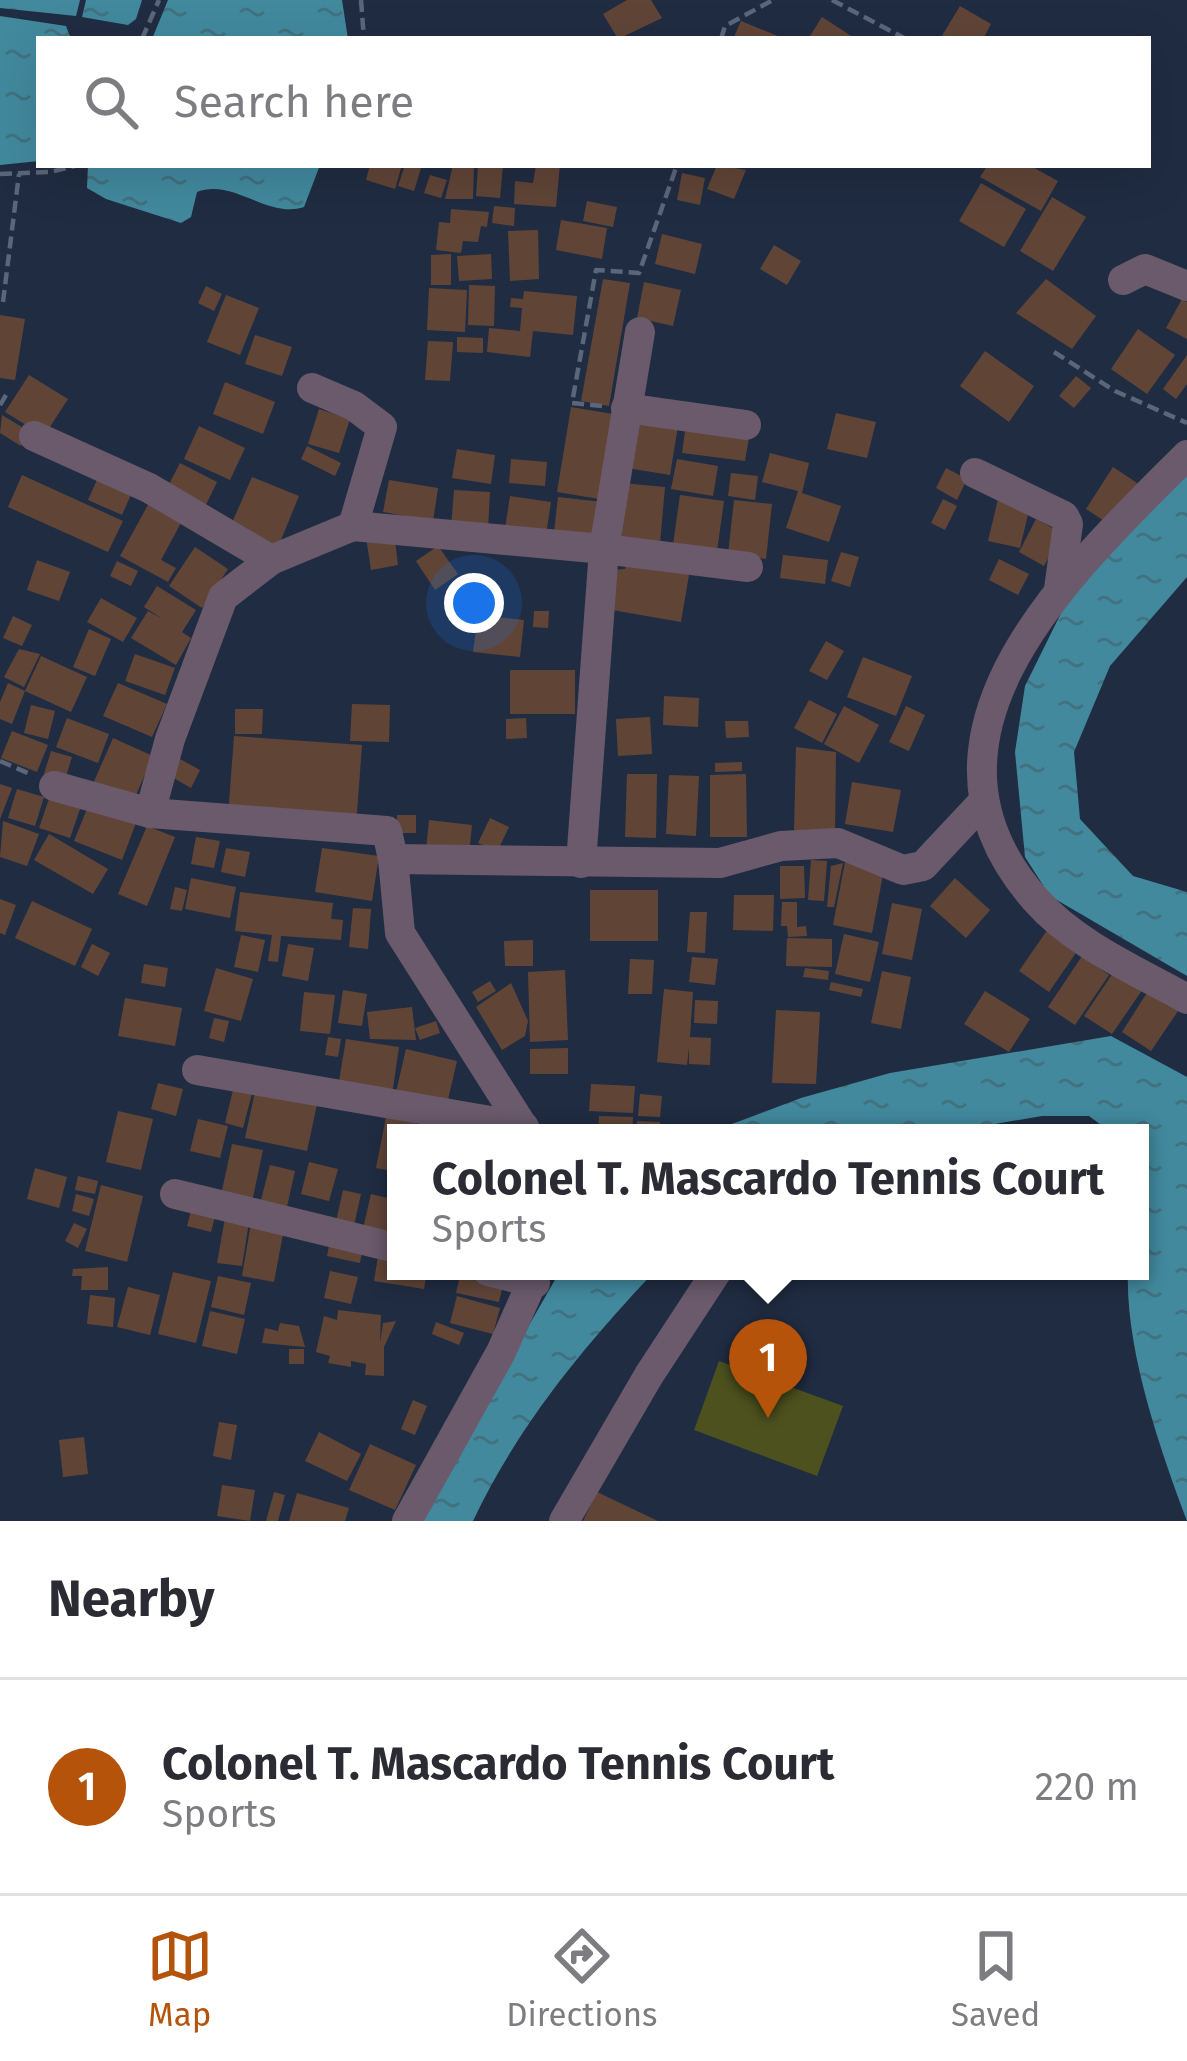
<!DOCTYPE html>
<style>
body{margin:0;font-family:"Fira Sans",sans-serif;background:#f2f2f3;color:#2b2b33}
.you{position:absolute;left:474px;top:603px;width:42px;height:42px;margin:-30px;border:9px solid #fff;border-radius:50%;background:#1a73e8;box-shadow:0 0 0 18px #1a73e833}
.badge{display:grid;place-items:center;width:78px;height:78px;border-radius:50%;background:#b45309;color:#fff;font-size:39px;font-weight:700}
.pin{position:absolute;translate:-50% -99px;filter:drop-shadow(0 3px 6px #0008)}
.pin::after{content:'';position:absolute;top:63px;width:42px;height:36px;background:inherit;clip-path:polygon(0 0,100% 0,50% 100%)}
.popup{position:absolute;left:387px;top:1124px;width:762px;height:156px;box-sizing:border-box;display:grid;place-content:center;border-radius:0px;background:#fff;filter:drop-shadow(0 3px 9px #0005);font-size:39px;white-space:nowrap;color:#7c7c81}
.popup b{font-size:45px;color:#2b2b33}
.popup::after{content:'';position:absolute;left:50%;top:100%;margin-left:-24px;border:24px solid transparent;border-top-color:#fff}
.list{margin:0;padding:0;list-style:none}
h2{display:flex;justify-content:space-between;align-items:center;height:156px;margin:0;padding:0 48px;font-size:51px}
h2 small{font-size:39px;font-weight:400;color:#7c7c81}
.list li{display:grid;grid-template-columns:78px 1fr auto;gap:36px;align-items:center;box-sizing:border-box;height:216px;padding:0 48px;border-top:3px solid #e1e1e2}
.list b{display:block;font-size:45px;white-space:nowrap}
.list p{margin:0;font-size:39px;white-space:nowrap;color:#7c7c81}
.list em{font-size:39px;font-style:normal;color:#7c7c81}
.icon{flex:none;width:66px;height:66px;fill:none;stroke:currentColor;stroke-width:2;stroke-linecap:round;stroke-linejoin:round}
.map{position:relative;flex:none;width:1187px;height:1521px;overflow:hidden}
.search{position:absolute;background:#fff;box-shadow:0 12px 48px #0002;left:36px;right:36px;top:36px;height:132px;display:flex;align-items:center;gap:30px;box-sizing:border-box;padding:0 42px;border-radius:0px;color:#7c7c81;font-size:45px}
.sheet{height:372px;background:#fff}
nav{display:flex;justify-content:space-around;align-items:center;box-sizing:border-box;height:168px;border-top:3px solid #e1e1e2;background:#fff;font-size:33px;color:#7c7c81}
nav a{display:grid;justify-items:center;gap:6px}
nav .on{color:#b45309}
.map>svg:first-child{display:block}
.pitch{fill:#4c511e}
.water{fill:url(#water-ripples)}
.building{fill:#604537}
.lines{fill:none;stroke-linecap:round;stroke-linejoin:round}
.path{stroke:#5c667a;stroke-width:4.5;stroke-dasharray:12 6;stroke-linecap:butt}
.minor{stroke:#6a5a6c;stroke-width:30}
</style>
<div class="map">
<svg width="1187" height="1521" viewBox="0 0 1187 1521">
<defs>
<pattern id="water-ripples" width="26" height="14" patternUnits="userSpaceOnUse" patternTransform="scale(3)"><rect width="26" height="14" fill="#42899e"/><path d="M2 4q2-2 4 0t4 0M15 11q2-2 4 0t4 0" fill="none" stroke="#427180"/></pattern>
</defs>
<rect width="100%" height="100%" fill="#202c42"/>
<polygon class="pitch" points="719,1361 843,1406 817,1476 694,1430"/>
<g class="water">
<polygon points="0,0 80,0 76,16 0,8"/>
<polygon points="86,0 142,0 136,19 128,25 82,17"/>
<polygon points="168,0 342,0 348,39 152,39"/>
<polygon points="0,16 66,26 71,39 39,39 39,161 0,165"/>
<path d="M 88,165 L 320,165 L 304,207 C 268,219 233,178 197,192 L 191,217 L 181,223 L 106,199 L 87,188 Z"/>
<polygon points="1187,470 1187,577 1110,666 1074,752 1080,819 1133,876 1187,892 1187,976 1050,896 1025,857 1015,752 1025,686 1070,595"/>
<path d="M 1111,1036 L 1187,1077 L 1187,1521 C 1160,1449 1125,1349 1128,1271 L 1140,1271 L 1140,1223 L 1148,1197 L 1140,1164 L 1140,1133 L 1112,1133 L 1089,1116 L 1042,1116 L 942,1133 L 708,1133 L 801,1098 L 890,1073 Z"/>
<path d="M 560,1271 L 655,1271 C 583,1347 518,1426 473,1521 L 423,1521 L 440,1481 Z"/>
</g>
<g class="building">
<polygon points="627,0 651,0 662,18 618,39 603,14"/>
<polygon points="960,6 991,24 983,39 940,39"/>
<polygon points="822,17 856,39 808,39"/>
<polygon points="741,21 785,39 733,39"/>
<polygon points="370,165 402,165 395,189 366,180"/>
<polygon points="405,165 422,165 414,191 398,186"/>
<polygon points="453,165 474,165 473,199 445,199"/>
<polygon points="478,165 503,165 500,198 476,196"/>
<polygon points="536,165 560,165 556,207 514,204 515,181 533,183"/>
<polygon points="717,165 746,170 734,199 707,189"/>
<polygon points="988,165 1029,165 1058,181 1041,211 980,177"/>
<polygon points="682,173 705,178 700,205 677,200"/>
<polygon points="430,175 447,180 441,198 424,193"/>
<polygon points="981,183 1026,209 1004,247 959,221"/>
<polygon points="1052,197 1086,217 1053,271 1020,251"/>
<polygon points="587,201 617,207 613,227 583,221"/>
<polygon points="494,206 515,208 514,226 492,223"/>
<polygon points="451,209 489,212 487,227 481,226 478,242 463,241 461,253 436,250 439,222 450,223"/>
<polygon points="561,220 607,228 602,259 556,250"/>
<polygon points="538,230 539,279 510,281 508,231"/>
<polygon points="662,234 702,244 695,274 655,264"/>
<polygon points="774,245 801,261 787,285 760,269"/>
<polygon points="451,254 451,285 431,285 431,255"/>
<polygon points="491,254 492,279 459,281 457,256"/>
<polygon points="603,279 630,283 609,406 581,401"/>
<polygon points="1046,279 1096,316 1072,349 1016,313"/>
<polygon points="644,282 681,290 673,326 637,318"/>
<polygon points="469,285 495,286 494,326 468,325"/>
<polygon points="206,286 222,294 214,311 198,303"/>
<polygon points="429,288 467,290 465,332 427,330"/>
<polygon points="524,291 577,296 573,335 533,331 530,357 487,352 489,328 520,331 522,308 510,307 511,298 523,299"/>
<polygon points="226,295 259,308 240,355 207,342"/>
<polygon points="1182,299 1187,302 1187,339 1166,328"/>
<polygon points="0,315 25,319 15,380 0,378"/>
<polygon points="1138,329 1175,355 1147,394 1111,369"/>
<polygon points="255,335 292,347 282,376 245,364"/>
<polygon points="457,337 483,338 483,353 457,352"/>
<polygon points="428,341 453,342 450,381 425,380"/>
<polygon points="985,351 1034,386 1009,422 960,386"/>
<polygon points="1187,355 1187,384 1176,399 1163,389"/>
<polygon points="29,375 68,399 44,436 5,412"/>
<polygon points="1076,376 1091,388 1074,408 1059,396"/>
<polygon points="225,382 275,402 263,434 213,414"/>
<polygon points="571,407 619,415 605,500 557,492"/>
<polygon points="319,409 350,419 339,453 308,444"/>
<polygon points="836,413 876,422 867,458 827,449"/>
<polygon points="2,415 30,432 21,446 0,433"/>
<polygon points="635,418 678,426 670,475 627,468"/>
<polygon points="686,424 750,432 745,461 682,453"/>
<polygon points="199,426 245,448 230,480 184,459"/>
<polygon points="307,446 341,463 335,476 301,459"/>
<polygon points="457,449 495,455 491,484 452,478"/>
<polygon points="770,453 809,463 802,493 841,506 829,542 786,528 798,491 762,482"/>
<polygon points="511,459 547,462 545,486 509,483"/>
<polygon points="677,459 718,466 713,496 671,489"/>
<polygon points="180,463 217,482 203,511 165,492"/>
<polygon points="1113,467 1146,489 1112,526 1086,509"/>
<polygon points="946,468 967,479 957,500 936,488"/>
<polygon points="100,473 134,488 122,515 88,500"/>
<polygon points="731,473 758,476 755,500 728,496"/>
<polygon points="22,475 123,521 108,552 8,507"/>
<polygon points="252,477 299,496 276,552 228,532"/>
<polygon points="389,480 438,488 433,521 383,512"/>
<polygon points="622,483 665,487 660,544 617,541"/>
<polygon points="454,490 490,492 488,529 451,528"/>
<polygon points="680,495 724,501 717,551 673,545"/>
<polygon points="999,495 1031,502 1020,548 988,541"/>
<polygon points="510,496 551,502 546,535 505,528"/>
<polygon points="558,497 603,502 598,546 553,541"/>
<polygon points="943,499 957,506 945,530 931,523"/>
<polygon points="734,500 772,504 766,559 728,554"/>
<polygon points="149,503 182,521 161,560 176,568 168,582 120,556"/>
<polygon points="1036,519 1062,533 1044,566 1019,552"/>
<polygon points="394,532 398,565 371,570 366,537"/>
<polygon points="438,546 458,574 435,590 416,561"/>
<polygon points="195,547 228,569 202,608 169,586"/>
<polygon points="841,552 859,557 850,587 831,581"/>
<polygon points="783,555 828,560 825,584 780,578"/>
<polygon points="628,558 690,569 681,622 612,610 611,570 625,569"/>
<polygon points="999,559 1029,574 1018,595 989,580"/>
<polygon points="37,560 70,572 59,601 27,590"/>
<polygon points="117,561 138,571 131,586 110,576"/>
<polygon points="157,586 196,610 182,632 191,638 176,665 131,638 148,611 163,619 144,607"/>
<polygon points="101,598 137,618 123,642 87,622"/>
<polygon points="534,611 549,611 548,628 533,627"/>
<polygon points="478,615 524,620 520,657 473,652"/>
<polygon points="13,616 32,625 22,646 3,638"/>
<polygon points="89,629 111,639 95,676 73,667"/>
<polygon points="826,641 844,651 827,680 809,671"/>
<polygon points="19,649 40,654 24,687 4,677"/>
<polygon points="135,654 175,668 165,695 125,681"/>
<polygon points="41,656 87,677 71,712 25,691"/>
<polygon points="863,657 912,676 896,716 847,697"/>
<rect x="510" y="670" width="65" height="44"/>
<polygon points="8,683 25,691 12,724 0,719 0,702"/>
<polygon points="118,683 167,704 152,737 103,716"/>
<polygon points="664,696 699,698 698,727 663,725"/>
<polygon points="809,700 837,714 822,743 794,728"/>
<polygon points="352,704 390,705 389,742 350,741"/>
<polygon points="31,705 55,711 48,739 24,733"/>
<polygon points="844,706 879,725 859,763 824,744"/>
<polygon points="906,706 925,715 909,751 889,742"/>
<polygon points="235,709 263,709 262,734 235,734"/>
<polygon points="650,717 652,754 618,756 616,719"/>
<polygon points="67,718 109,734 98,763 56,747"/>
<polygon points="526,718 527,738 506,739 506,719"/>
<polygon points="725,721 748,721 749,737 726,738"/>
<polygon points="12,731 48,745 37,772 1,758"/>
<polygon points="234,736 362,745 356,826 228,817"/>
<polygon points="113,738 153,756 132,804 92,786"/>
<polygon points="796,747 836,752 835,834 794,833"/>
<polygon points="51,751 72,757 64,783 43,777"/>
<polygon points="180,759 200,770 191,788 170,776"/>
<polygon points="742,762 742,771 715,772 715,763"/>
<polygon points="627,774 657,774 656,838 625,837"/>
<polygon points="746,774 747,837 710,837 710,775"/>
<polygon points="669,775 699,776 696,836 666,834"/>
<polygon points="852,782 901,790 893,832 845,824"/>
<polygon points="0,784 12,788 0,819"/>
<polygon points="17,789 44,797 35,826 8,818"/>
<polygon points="50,796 81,806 70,838 39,828"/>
<polygon points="89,804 136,823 122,860 74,841"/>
<rect x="397" y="815" width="19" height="18"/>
<polygon points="490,818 509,827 497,852 478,843"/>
<polygon points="429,820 472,825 469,855 426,850"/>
<polygon points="3,821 39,834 27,866 0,857"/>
<polygon points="147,826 175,837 147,906 118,894"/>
<polygon points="49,834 108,869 93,894 34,860"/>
<polygon points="196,837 220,841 214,868 191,864"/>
<polygon points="226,848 250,852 245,877 221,872"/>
<polygon points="322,848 379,856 372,901 315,892"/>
<polygon points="811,860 827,861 824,901 808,900"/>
<polygon points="845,862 884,869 872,933 833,925"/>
<polygon points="843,863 834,907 827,907 831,866"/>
<polygon points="780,866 804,866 805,898 780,899"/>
<polygon points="191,878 236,887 230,918 185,909"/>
<polygon points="955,878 990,910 966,938 930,906"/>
<polygon points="175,887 187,890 182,911 170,909"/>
<rect x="590" y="890" width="68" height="51"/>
<polygon points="240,892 333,903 331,919 343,920 341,940 281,936 278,962 268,961 272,935 235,931"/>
<polygon points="734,895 774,895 773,931 733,930"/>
<polygon points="0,899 16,905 5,935 0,933"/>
<polygon points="32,901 92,929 75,966 15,938"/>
<polygon points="782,902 797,902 797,927 806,926 807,936 788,937 787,926 781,926"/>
<polygon points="892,903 922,909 912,960 882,954"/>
<polygon points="353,908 371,909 368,949 349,947"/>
<polygon points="690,912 707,912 705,953 687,952"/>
<polygon points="1050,926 1080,947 1049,992 1019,971"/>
<polygon points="844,934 879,942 870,982 835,974"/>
<polygon points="241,935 265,940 258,972 234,967"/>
<polygon points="787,938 832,939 832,967 786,966"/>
<polygon points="533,940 533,966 505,966 504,941"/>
<polygon points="92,944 110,953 98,976 81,967"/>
<polygon points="288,944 314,948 308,981 282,976"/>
<polygon points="1082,956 1109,975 1075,1025 1048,1007"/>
<polygon points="692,957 718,959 715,985 689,982"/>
<polygon points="630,959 654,960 652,994 628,994"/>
<polygon points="144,964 168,968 165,987 141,983"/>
<polygon points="1119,964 1147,983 1112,1034 1084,1016"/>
<polygon points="216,968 253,979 241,1021 204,1011"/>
<polygon points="805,968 829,971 828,980 803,977"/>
<polygon points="565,970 568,1040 530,1042 528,972"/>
<polygon points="882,971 911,977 901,1029 871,1023"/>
<polygon points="490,981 496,991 478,1002 472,992"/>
<polygon points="831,982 863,989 861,997 829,990"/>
<polygon points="511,983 528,1021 525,1036 502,1050 476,1007"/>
<polygon points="1150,988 1180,1008 1151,1051 1122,1032"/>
<polygon points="664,989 693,992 690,1037 711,1038 710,1065 689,1064 689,1047 687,1065 657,1062"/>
<polygon points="343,990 367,994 362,1026 338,1023"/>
<polygon points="985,991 1030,1019 1009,1052 964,1024"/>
<polygon points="304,992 335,995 330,1034 300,1031"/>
<polygon points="125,998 182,1008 175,1046 118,1036"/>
<polygon points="695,1000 718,1001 717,1024 694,1023"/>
<polygon points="412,1007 416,1040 370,1039 367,1012"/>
<polygon points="776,1010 820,1012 816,1084 772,1083"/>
<polygon points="214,1018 229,1021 224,1042 209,1038"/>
<polygon points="436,1021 440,1033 420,1040 415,1028"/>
<polygon points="328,1037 341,1039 338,1057 325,1055"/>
<polygon points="346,1039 399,1047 392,1095 338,1087"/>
<polygon points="568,1048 568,1074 530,1074 530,1049"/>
<polygon points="406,1049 457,1061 447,1104 396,1092"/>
<polygon points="235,1082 254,1086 243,1128 225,1123"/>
<polygon points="158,1083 183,1089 176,1116 151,1109"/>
<polygon points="591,1084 635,1086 633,1113 589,1111"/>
<polygon points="256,1087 318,1100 307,1151 245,1138"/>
<polygon points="640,1094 662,1096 660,1117 638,1116"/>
<polygon points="118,1111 153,1119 141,1170 106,1162"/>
<polygon points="599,1116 633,1117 632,1133 598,1133"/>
<polygon points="386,1117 416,1123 414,1133 396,1133 396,1172 376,1168"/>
<polygon points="198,1119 228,1126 220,1158 190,1151"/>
<polygon points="637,1121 660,1122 660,1133 636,1133"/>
<polygon points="232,1144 263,1150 252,1202 221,1195"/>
<polygon points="309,1162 338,1169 329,1201 301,1194"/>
<polygon points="270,1165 295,1171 286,1211 260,1204"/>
<polygon points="35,1168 67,1177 59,1208 27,1199"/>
<polygon points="78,1176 98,1181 95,1194 75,1190"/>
<polygon points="101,1185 143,1196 127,1262 85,1251"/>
<polygon points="343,1190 361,1194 353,1230 335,1226"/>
<polygon points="76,1194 94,1199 89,1216 72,1211"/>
<polygon points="371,1194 396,1200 388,1240 362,1233"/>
<polygon points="193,1203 217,1209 211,1232 187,1226"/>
<polygon points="225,1218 249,1222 242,1266 217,1263"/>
<polygon points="74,1223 87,1229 78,1248 65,1241"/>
<polygon points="251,1223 284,1229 274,1282 242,1276"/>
<polygon points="330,1240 363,1246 360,1263 327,1256"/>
<polygon points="379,1250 396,1253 396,1271 427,1271 424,1289 374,1281"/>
<polygon points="108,1267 108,1290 81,1290 82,1276 72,1276 73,1269"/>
<polygon points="330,1271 358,1277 351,1304 324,1298"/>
<polygon points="461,1271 505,1276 499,1302 456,1293"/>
<polygon points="173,1272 211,1281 196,1343 158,1334"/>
<polygon points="218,1276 251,1283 244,1315 211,1307"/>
<polygon points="128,1287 160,1295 150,1335 117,1327"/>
<polygon points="90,1295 115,1298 113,1327 87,1324"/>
<polygon points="457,1296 500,1308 493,1334 450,1323"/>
<polygon points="338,1310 381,1315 380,1343 383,1323 396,1321 384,1347 384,1376 365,1375 366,1364 351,1361 351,1367 328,1363 330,1356 316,1352 324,1316 337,1320"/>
<polygon points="210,1311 245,1319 237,1354 202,1346"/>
<polygon points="436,1322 464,1333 459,1345 432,1334"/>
<polygon points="280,1323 299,1326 305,1347 262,1343 265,1328 278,1331"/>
<polygon points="752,1331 787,1345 775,1374 740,1360"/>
<rect x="289" y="1349" width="15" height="15"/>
<polygon points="413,1400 427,1406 415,1435 401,1429"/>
<polygon points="219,1422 237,1425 231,1460 213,1456"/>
<polygon points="319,1432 361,1454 347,1481 305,1461"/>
<polygon points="84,1437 88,1474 63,1477 59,1440"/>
<polygon points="370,1444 416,1465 395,1510 349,1490"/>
<polygon points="222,1485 255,1490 250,1521 217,1516"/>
<polygon points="274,1492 285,1495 278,1521 266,1521"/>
<polygon points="597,1492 658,1521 583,1521"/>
<polygon points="297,1493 349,1508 345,1521 289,1521"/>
</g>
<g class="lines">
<g class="path">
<polyline points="361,0 364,39"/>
<polyline points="832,0 906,39"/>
<polyline points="142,39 159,0"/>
<polyline points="721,39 725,26 773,0"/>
<polyline points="0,174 50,172 79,165"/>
<polyline points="3,302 19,174"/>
<polyline points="1054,352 1115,391 1187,423"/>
<polyline points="0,405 6,395"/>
<polyline points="602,406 572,403 596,270 639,273 677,165"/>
<polyline points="0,761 28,773"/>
</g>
<g class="minor">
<polyline points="1123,280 1145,269 1187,286"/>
<polyline points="312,388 354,406 382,427 353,526 604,549 640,332"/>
<polyline points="626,408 746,425"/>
<polyline points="34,436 149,488 271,560"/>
<path d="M 1187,455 C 1073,569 891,735 1035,899 C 1074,944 1137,971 1187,999"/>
<polyline points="975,473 1064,516 1068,524 1059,589"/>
<polyline points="54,786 150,813 387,831 393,859"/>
<polyline points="150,813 170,739 223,597 271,560 353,526"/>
<polyline points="581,863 604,549 748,567"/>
<polyline points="197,1070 524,1127"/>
<polyline points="527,1133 400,933 393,859 720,863 781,846 838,843 903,870 923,866 982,803"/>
<polyline points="175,1194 396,1248"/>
<polyline points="488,1271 535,1283"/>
<polyline points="407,1521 501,1352 537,1271"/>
<polyline points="564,1521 649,1375 717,1271"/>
</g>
</g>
</svg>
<div class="you"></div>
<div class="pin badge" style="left:768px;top:1418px">1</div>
<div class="popup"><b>Colonel T. Mascardo Tennis Court</b>Sports</div>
<div class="search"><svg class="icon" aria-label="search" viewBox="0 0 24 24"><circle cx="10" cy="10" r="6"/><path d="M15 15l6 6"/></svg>Search here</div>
</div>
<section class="sheet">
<h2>Nearby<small></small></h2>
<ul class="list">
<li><span class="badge">1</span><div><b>Colonel T. Mascardo Tennis Court</b><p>Sports</p></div><em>220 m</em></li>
</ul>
</section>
<nav>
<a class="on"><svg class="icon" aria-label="map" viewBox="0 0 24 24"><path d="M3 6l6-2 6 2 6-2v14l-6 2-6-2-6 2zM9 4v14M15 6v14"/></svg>Map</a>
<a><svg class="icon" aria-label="directions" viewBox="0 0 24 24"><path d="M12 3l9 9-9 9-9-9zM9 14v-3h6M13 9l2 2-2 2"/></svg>Directions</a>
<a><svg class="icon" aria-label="saved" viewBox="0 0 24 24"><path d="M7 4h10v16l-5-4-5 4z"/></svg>Saved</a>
</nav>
